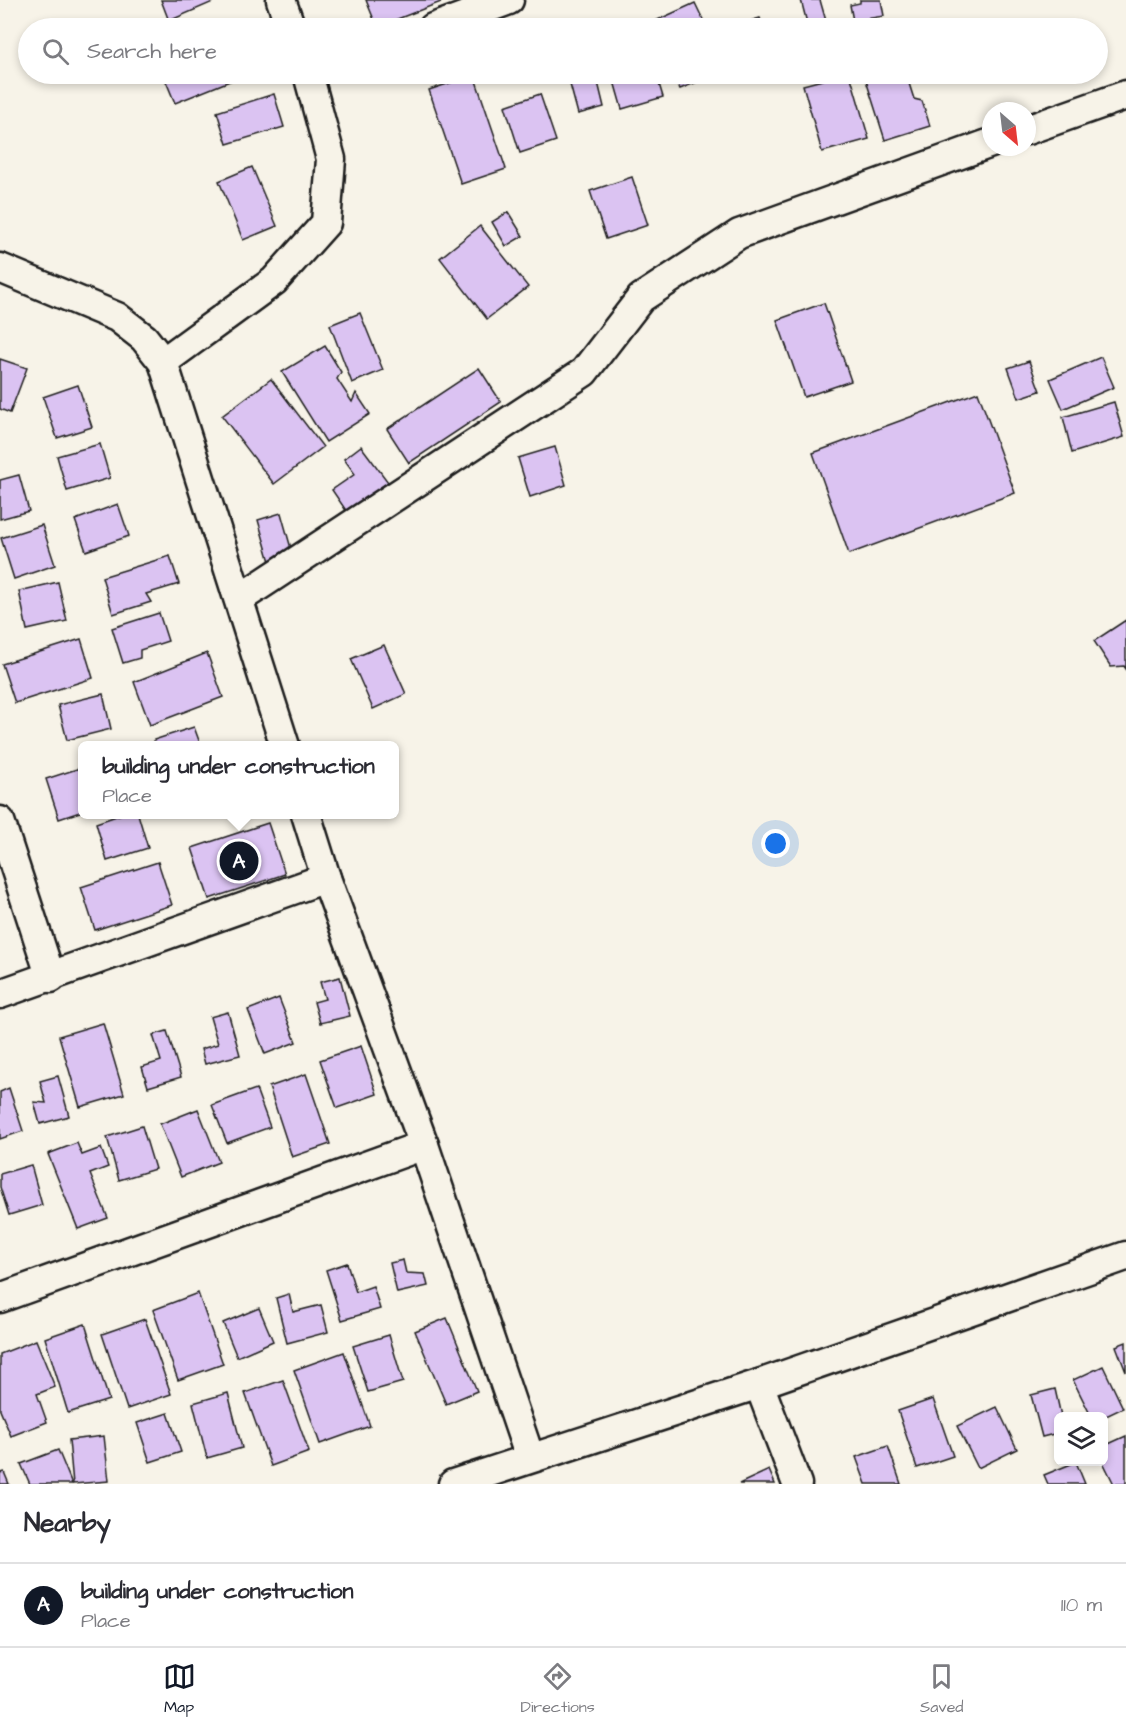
<!DOCTYPE html>
<style>
body{margin:0;font-family:"Architects Daughter",sans-serif;background:#f7f7f7;color:#2b2b33}
.controls{position:absolute;right:18px;bottom:18px;display:grid;overflow:hidden;border-radius:9px;box-shadow:0 3px 9px #0003}
.controls button{width:54px;height:54px;display:grid;place-items:center;padding:0;border:0;border-bottom:2px solid #e1e1e2;background:#fff;color:#2b2b33;font:30px sans-serif}
.compass{position:absolute;left:982px;top:102px;width:54px;height:54px;border-radius:50%;background:#fff;box-shadow:0 3px 9px #0003;rotate:152deg}
.you{position:absolute;left:776px;top:844px;width:21px;height:21px;margin:-15px;border:4px solid #fff;border-radius:50%;background:#1a73e8;box-shadow:0 0 0 9px #1a73e833}
.badge{display:grid;place-items:center;width:39px;height:39px;border-radius:50%;background:#111827;color:#fff;font-size:20px;font-weight:700}
.pin{position:absolute;translate:-50% -50%;border:3px solid #fff;box-shadow:0 2px 6px #0006}
.popup{position:absolute;left:78px;top:741px;width:321px;height:78px;box-sizing:border-box;display:grid;place-content:center;border-radius:9px;background:#fff;filter:drop-shadow(0 2px 4px #0005);font-size:20px;white-space:nowrap;color:#7c7c81}
.popup b{font-size:22px;color:#2b2b33}
.popup::after{content:'';position:absolute;left:50%;top:100%;margin-left:-12px;border:12px solid transparent;border-top-color:#fff}
.list{margin:0;padding:0;list-style:none}
h2{display:flex;justify-content:space-between;align-items:center;height:78px;margin:0;padding:0 24px;font-size:26px}
h2 small{font-size:20px;font-weight:400;color:#7c7c81}
.list li{display:grid;grid-template-columns:39px 1fr auto;gap:18px;align-items:center;box-sizing:border-box;height:84px;padding:0 24px;border-top:2px solid #e1e1e2}
.list b{display:block;font-size:22px;white-space:nowrap}
.list p{margin:0;font-size:20px;white-space:nowrap;color:#7c7c81}
.list em{font-size:20px;font-style:normal;color:#7c7c81}
.icon{flex:none;width:33px;height:33px;fill:none;stroke:currentColor;stroke-width:2;stroke-linecap:round;stroke-linejoin:round}
.map{position:relative;flex:none;width:1126px;height:1484px;overflow:hidden}
.search{position:absolute;background:#fff;box-shadow:0 3px 9px #0003;left:18px;right:18px;top:18px;height:66px;display:flex;align-items:center;gap:15px;box-sizing:border-box;padding:0 21px;border-radius:33px;color:#7c7c81;font-size:22px}
.sheet{height:162px;background:#fff}
nav{display:flex;justify-content:space-around;align-items:center;box-sizing:border-box;height:84px;border-top:2px solid #e1e1e2;background:#fff;font-size:16px;color:#7c7c81}
nav a{display:grid;justify-items:center;gap:3px}
nav .on{color:#111827}
.map>svg:first-child{display:block}
.building{fill:#dbc3f2;stroke:#1c1c1c;stroke-width:1.5}
.lines{fill:none;stroke-linecap:round;stroke-linejoin:round}
.street-casing{stroke:#1c1c1c;stroke-width:33}
.street{stroke:#f7f3e8;stroke-width:28}
</style>
<div class="map">
<svg width="1126" height="1484" viewBox="0 0 1126 1484">
<rect width="100%" height="100%" fill="#f7f3e8"/>
<filter id="ink" filterUnits="userSpaceOnUse"><feTurbulence type="fractalNoise" baseFrequency=".0167" numOctaves="2"/><feDisplacementMap in="SourceGraphic" scale="12" xChannelSelector="R" yChannelSelector="G"/><feConvolveMatrix kernelMatrix="1 2 1 2 8 2 1 2 1" color-interpolation-filters="sRGB"/></filter>
<g filter="url(#ink)">
<g class="building">
<polygon points="161,0 212,0 213,2 169,21"/>
<polygon points="366,0 441,0 441,2 377,27"/>
<polygon points="801,0 820,0 828,28 797,28 796,26 807,23"/>
<polygon points="860,0 881,0 884,16 853,21 850,5 860,3"/>
<polygon points="695,3 707,28 653,28 651,23"/>
<polygon points="760,18 764,28 746,28 744,23"/>
<polygon points="641,22 642,28 618,28"/>
<polygon points="163,74 247,74 175,103"/>
<polygon points="583,74 596,74 604,107 578,114 568,77"/>
<polygon points="612,74 656,74 663,97 622,109"/>
<polygon points="673,74 717,74 680,89"/>
<polygon points="845,74 850,74 869,139 822,152 803,85"/>
<polygon points="864,74 906,74 914,99 922,101 930,126 885,140"/>
<polygon points="474,75 506,169 461,184 429,90"/>
<polygon points="274,94 284,127 227,144 217,112"/>
<polygon points="540,94 556,141 520,153 505,106"/>
<polygon points="252,167 277,226 243,240 219,181"/>
<polygon points="632,177 648,225 606,239 590,191"/>
<polygon points="508,212 523,236 506,246 492,222"/>
<polygon points="480,226 528,287 487,319 440,258"/>
<polygon points="824,303 851,381 804,397 777,320"/>
<polygon points="360,313 383,370 352,383 330,325"/>
<polygon points="325,346 341,372 337,379 352,402 356,393 370,414 326,442 282,372"/>
<polygon points="1101,357 1114,387 1063,409 1050,379"/>
<polygon points="0,359 27,368 10,413 0,409"/>
<polygon points="1029,361 1040,391 1019,398 1008,368"/>
<polygon points="479,368 501,402 409,463 387,429"/>
<polygon points="271,379 323,447 274,484 222,416"/>
<polygon points="78,385 92,427 57,438 43,397"/>
<polygon points="978,392 1015,493 849,554 813,453"/>
<polygon points="1114,402 1124,437 1072,453 1063,417"/>
<polygon points="100,444 110,478 67,491 57,456"/>
<polygon points="361,446 388,482 347,512 332,490 355,474 344,459"/>
<polygon points="555,447 566,485 530,497 518,458"/>
<polygon points="19,475 29,511 0,519 0,480"/>
<polygon points="118,504 129,536 86,551 75,520"/>
<polygon points="281,513 294,559 271,565 258,520"/>
<polygon points="42,525 55,565 14,579 1,538"/>
<polygon points="170,556 179,584 146,594 151,602 113,614 102,577"/>
<polygon points="58,582 67,621 27,630 19,591"/>
<polygon points="159,613 168,641 140,650 140,658 123,663 112,628"/>
<polygon points="1126,620 1126,669 1124,666 1111,667 1094,641"/>
<polygon points="81,639 93,678 15,703 2,664"/>
<polygon points="384,645 406,694 373,709 351,659"/>
<polygon points="207,653 223,697 150,725 134,682"/>
<polygon points="103,694 111,729 67,740 58,705"/>
<polygon points="194,727 201,746 156,746 154,740"/>
<polygon points="83,767 83,811 59,819 46,779"/>
<polygon points="122,814 138,814 148,848 107,861 96,823"/>
<polygon points="268,823 285,874 209,899 192,848"/>
<polygon points="158,862 172,905 95,930 81,887"/>
<polygon points="340,977 350,1016 320,1023 314,1002 325,999 320,982"/>
<polygon points="279,998 296,1042 265,1054 248,1010"/>
<polygon points="228,1012 240,1055 205,1064 201,1049 218,1044 210,1017"/>
<polygon points="103,1023 124,1094 80,1107 59,1036"/>
<polygon points="167,1031 181,1077 148,1087 142,1067 161,1061 153,1035"/>
<polygon points="361,1046 377,1094 337,1108 320,1060"/>
<polygon points="306,1074 330,1144 292,1157 269,1087"/>
<polygon points="58,1076 69,1116 40,1124 34,1102 46,1103 40,1081"/>
<polygon points="9,1088 23,1131 0,1139 0,1092"/>
<polygon points="256,1089 270,1127 227,1143 212,1105"/>
<polygon points="198,1109 219,1162 181,1177 160,1124"/>
<polygon points="142,1126 155,1169 119,1180 107,1137"/>
<polygon points="77,1143 82,1155 101,1148 108,1167 90,1174 108,1218 78,1229 48,1154"/>
<polygon points="31,1165 42,1205 9,1215 0,1187 0,1174"/>
<polygon points="403,1260 406,1273 425,1274 428,1286 397,1293 390,1263"/>
<polygon points="347,1263 356,1292 373,1286 380,1309 342,1320 326,1270"/>
<polygon points="198,1293 223,1364 178,1380 153,1310"/>
<polygon points="289,1294 293,1312 321,1305 328,1332 287,1343 276,1298"/>
<polygon points="259,1308 273,1341 237,1357 223,1323"/>
<polygon points="447,1318 477,1391 446,1404 415,1331"/>
<polygon points="145,1319 171,1394 127,1409 102,1334"/>
<polygon points="85,1324 109,1400 68,1413 45,1338"/>
<polygon points="389,1335 403,1382 368,1392 353,1346"/>
<polygon points="36,1340 55,1387 37,1394 47,1422 11,1436 0,1410 0,1354"/>
<polygon points="1126,1342 1126,1372 1116,1346"/>
<polygon points="344,1352 370,1426 320,1444 294,1370"/>
<polygon points="1103,1366 1123,1408 1104,1417 1091,1416 1073,1380"/>
<polygon points="283,1380 309,1452 271,1466 245,1393"/>
<polygon points="1055,1389 1061,1416 1058,1416 1058,1433 1042,1437 1031,1395"/>
<polygon points="228,1393 242,1448 207,1458 193,1403"/>
<polygon points="933,1399 953,1456 917,1468 898,1411"/>
<polygon points="997,1407 1017,1449 978,1468 957,1426"/>
<polygon points="168,1413 181,1452 150,1462 137,1423"/>
<polygon points="104,1436 109,1481 73,1484 69,1440"/>
<polygon points="1126,1436 1126,1484 1114,1484 1103,1462 1104,1446"/>
<polygon points="888,1446 901,1484 866,1484 856,1457"/>
<polygon points="58,1450 72,1484 30,1484 21,1464"/>
<polygon points="1076,1462 1085,1484 1048,1484 1044,1475"/>
<polygon points="769,1470 775,1484 739,1484"/>
<polygon points="4,1472 9,1484 0,1484 0,1473"/>
</g>
<g class="lines">
<g class="street-casing">
<g id="street">
<polyline points="281,0 291,28"/>
<polyline points="433,28 509,0"/>
<polyline points="1027,130 1126,95"/>
<polyline points="0,268 117,317 144,338 163,362 285,746"/>
<polyline points="163,362 274,281 326,223 331,159 308,74"/>
<polyline points="239,599 584,372 641,298 739,234 991,143"/>
<polyline points="306,814 326,878 424,1145 530,1458"/>
<polyline points="0,821 51,978"/>
<polyline points="0,994 326,878"/>
<polyline points="0,1298 424,1145"/>
<polyline points="759,1384 797,1484"/>
<polyline points="453,1484 759,1384 1126,1256"/>
</g>
</g>
<use href="#street" class="street"/>
</g>
</g>
</svg>
<div class="controls">
<button><svg class="icon" aria-label="layers" viewBox="0 0 24 24"><path d="M12 4l9 5-9 5-9-5zM3 14l9 5 9-5"/></svg></button>
</div>
<svg class="compass" viewBox="-18 -18 36 36"><path d="M0-13l5 13h-10z" fill="#e53935"/><path d="M0 13l5-13h-10z" fill="#7c7c81"/></svg>
<div class="you"></div>
<div class="pin badge" style="left:239px;top:861px">A</div>
<div class="popup"><b>building under construction</b>Place</div>
<div class="search"><svg class="icon" aria-label="search" viewBox="0 0 24 24"><circle cx="10" cy="10" r="6"/><path d="M15 15l6 6"/></svg>Search here</div>
</div>
<section class="sheet">
<h2>Nearby<small></small></h2>
<ul class="list">
<li><span class="badge">A</span><div><b>building under construction</b><p>Place</p></div><em>110 m</em></li>
</ul>
</section>
<nav>
<a class="on"><svg class="icon" aria-label="map" viewBox="0 0 24 24"><path d="M3 6l6-2 6 2 6-2v14l-6 2-6-2-6 2zM9 4v14M15 6v14"/></svg>Map</a>
<a><svg class="icon" aria-label="directions" viewBox="0 0 24 24"><path d="M12 3l9 9-9 9-9-9zM9 14v-3h6M13 9l2 2-2 2"/></svg>Directions</a>
<a><svg class="icon" aria-label="saved" viewBox="0 0 24 24"><path d="M7 4h10v16l-5-4-5 4z"/></svg>Saved</a>
</nav>
